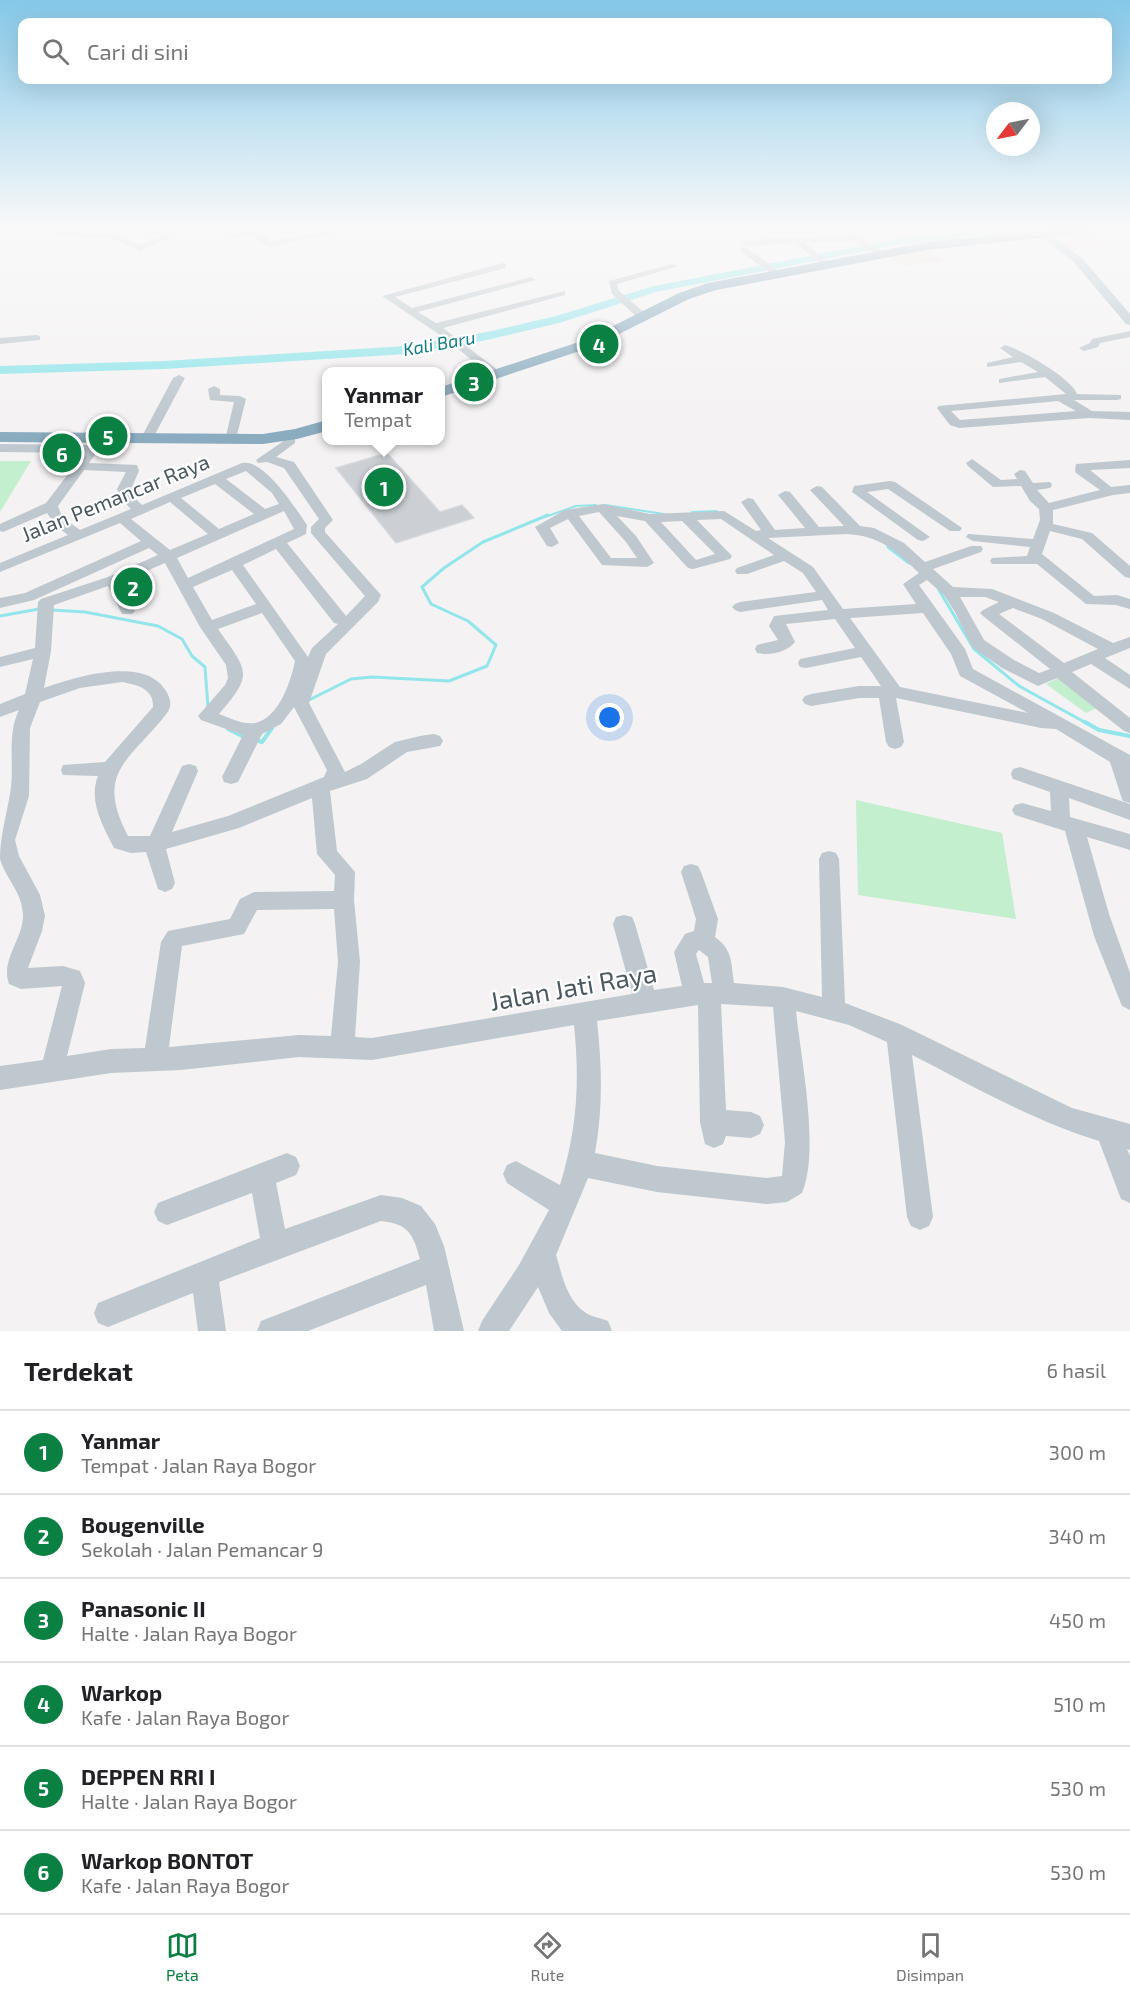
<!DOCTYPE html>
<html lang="id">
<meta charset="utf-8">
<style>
body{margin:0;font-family:"Exo 2",sans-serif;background:#f2f2f2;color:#202124}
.compass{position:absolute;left:986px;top:102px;width:54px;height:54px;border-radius:50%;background:#fff;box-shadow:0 6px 24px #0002;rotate:238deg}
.you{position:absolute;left:610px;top:718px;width:21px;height:21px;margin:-15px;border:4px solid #fff;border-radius:50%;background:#1a73e8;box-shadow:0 0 0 9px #1a73e833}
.badge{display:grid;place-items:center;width:39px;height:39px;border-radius:50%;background:#0b8043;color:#fff;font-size:20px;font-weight:700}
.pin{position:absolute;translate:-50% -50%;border:3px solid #fff;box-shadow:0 2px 6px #0006}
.popup{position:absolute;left:322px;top:367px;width:123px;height:78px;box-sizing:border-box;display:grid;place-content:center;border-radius:12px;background:#fff;filter:drop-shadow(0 2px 4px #0005);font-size:20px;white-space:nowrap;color:#757577}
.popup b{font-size:22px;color:#202124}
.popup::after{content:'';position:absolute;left:50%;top:100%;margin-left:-12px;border:12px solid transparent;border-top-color:#fff}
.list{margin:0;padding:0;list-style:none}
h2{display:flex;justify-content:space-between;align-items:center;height:78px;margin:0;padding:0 24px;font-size:26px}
h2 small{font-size:20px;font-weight:400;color:#757577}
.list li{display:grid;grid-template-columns:39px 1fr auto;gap:18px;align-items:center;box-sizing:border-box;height:84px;padding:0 24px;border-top:2px solid #e0e0e0}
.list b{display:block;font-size:22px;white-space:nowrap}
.list p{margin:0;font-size:20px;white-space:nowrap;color:#757577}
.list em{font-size:20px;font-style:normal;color:#757577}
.icon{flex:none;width:33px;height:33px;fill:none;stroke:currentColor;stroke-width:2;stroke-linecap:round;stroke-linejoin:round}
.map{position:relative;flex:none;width:1130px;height:1331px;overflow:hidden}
.search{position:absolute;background:#fff;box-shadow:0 6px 24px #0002;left:18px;right:18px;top:18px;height:66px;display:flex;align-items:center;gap:15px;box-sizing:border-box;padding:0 21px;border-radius:12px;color:#757577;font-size:22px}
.sheet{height:582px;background:#fff}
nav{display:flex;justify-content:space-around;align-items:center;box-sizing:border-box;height:84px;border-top:2px solid #e0e0e0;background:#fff;font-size:16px;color:#757577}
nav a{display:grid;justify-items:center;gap:3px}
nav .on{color:#0b8043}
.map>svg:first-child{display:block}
.commercial{fill:#eae6e0}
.green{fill:#c3efce}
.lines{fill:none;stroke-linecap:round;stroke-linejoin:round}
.stream-far2{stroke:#91e5eb;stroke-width:2}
.stream-far1{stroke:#91e5eb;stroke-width:3}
.stream{stroke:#91e5eb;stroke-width:4}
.river{fill:#91e5eb;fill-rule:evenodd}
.building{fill:#ccd0d4;stroke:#d6d9dd;stroke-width:1.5}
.minor{fill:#bec8ce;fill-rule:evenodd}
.major{fill:#b3c5cf;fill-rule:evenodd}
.highway{fill:#8bacbf;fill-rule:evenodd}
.labels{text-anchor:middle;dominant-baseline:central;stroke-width:4.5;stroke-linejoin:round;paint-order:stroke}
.far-water-label{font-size:18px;font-style:italic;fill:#107d85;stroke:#fff}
.street-label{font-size:21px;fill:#4a585f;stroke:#fff}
.near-street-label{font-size:26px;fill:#4a585f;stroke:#fff}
</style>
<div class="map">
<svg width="1130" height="1331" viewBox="0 0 1130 1331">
<rect width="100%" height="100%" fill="#f4f2f2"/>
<g class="commercial">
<polygon points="1082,231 1098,239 1108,248 1073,252 1056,233"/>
<polygon points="921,249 944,260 904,266 884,255"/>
</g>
<g class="green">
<polygon points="0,461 31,461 0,512"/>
<polygon points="1060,677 1101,706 1086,713 1046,684"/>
<polygon points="856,800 1002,833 1016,919 858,895"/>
</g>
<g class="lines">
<g class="stream-far2">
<polyline points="605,505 664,514"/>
<polyline points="692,512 717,511"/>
<polyline points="545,517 576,506 596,505"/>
</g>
<g class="stream-far1">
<polyline points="888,547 909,563"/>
<polyline points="939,590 974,649 1019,686 1088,724"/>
<polyline points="52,610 85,612 158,626 182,639 192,656 205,667 208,707"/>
<polyline points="0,616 39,609"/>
<polyline points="307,701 351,679 372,677 449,681 487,666 496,645 468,621 431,604 422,587 444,568 483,542 548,515"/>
</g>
<g class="stream">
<polyline points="1085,722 1099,730 1130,736"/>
<polyline points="228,729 244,737"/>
<polyline points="256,740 262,742 272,728"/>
</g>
<polygon class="river" points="985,229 1016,229 1011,232 902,244 656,292 559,323 487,340 406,354 164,369 0,374 0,366 164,361 406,346 487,332 556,316 654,286 902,238"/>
</g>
<g class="building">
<polygon points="387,453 440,512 462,505 474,518 396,543 336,468"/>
<polygon points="142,577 148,590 130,595 124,583"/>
</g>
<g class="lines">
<g class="minor">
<polygon points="54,229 115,234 140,245 160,236 122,229 144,229 174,235 140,251 113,239 52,235"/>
<polygon points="220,229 229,229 235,232 255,229 271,241 338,229 355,229 271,247 263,245 252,235 233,238"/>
<polygon points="938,229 960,229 941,232"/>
<polygon points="997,229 1007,229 1017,236 1010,238"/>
<polygon points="855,235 884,252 877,254 853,241 805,243 825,260 825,264 822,265 796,243 745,246 741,243 745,240"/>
<polygon points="741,248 747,248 780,272 772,274 741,252"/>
<polygon points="503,263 506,264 506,268 395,297 412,308 531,277 536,280 418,312 436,323 565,291 565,295 443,328 500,372 500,376 492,376 443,337 382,296"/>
<polygon points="672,264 679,266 617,284 619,291 647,315 647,319 639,319 612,294 609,281"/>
<polygon points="1130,331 1130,337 1100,343 1098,347 1084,351 1079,348 1090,343 1092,339"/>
<polygon points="36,335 40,336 40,340 0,344 0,338"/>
<path d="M 1005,345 C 1022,350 1071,378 1077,394 L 1121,395 L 1121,399 L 1117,400 L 1074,400 L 1092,411 L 1130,412 L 1130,420 L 1089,418 L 959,428 L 950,425 L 937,408 L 939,406 L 1066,394 L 1045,377 L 999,383 L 999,379 L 1038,372 L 1021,362 L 987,367 L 987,363 L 1013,357 L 1000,348 ZM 1058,401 L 1076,411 L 960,420 L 951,411 Z"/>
<polygon points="179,375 185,378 153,438 147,442 143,441 141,438 173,378"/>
<polygon points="214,386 220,389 220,395 240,396 246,399 235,443 227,443 225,440 234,402 210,400 208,389"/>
<path d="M 291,436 L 295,437 L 295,443 L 276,457 L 294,462 L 333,520 L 325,528 L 325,532 L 381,595 L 378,602 L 326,654 L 309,703 L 345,772 L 361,764 L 395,742 L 420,736 L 434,734 L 440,736 L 443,741 L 440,746 L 407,752 L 367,779 L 330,791 L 337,851 L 355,872 L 354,900 L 360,962 L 355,1037 L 372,1038 L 632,994 L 613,924 L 616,917 L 624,915 L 632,917 L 635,924 L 654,990 L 682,986 L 674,952 L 685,934 L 694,931 L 696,919 L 681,872 L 684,866 L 691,864 L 698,866 L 701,872 L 718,919 L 715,937 C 733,950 731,963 734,983 L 783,987 L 822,997 L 819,859 L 822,853 L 829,851 L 836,853 L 839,859 L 845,1003 L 902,1025 L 1072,1108 L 1130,1124 L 1130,1150 L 1127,1149 L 1130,1156 L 1130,1203 L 1121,1199 L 1099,1141 C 1033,1121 973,1086 912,1055 L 933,1217 L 929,1226 L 920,1230 L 911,1226 L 907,1217 L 887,1042 L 849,1025 L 796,1011 C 801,1060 820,1150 802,1193 L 787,1202 L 767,1204 L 657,1192 L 588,1178 L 556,1255 C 562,1275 567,1301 586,1313 C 592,1317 601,1318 608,1321 L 612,1331 L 562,1331 L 549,1313 L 538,1287 L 509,1331 L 478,1331 L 482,1321 L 519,1265 L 549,1210 L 507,1183 L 503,1174 L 507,1165 L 516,1161 L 560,1185 C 577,1129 580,1083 574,1025 L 372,1060 L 299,1057 L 181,1070 L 111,1073 L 0,1090 L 0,1066 L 43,1060 L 62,986 L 21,989 L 9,984 C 0,959 24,939 23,914 C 22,892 6,879 0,859 C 0,834 8,811 11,787 C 14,761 7,735 19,710 L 0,717 L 0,704 L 25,694 L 33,659 L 0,667 L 0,657 L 35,648 L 38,602 L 41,599 L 108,577 L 158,555 L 149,548 L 34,600 L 0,608 L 0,598 L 25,593 L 141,541 L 120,523 L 0,572 L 0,563 L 68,535 L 56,526 L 47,513 L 3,532 L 0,531 L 0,524 L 46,503 L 84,453 L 0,452 L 0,444 L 89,445 L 94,439 L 102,439 L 104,442 L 89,463 L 137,465 L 139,471 L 131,489 L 134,497 L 142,505 L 242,463 C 264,458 296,509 307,525 L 306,534 L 287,543 L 346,616 L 365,596 L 311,533 L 311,527 L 319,519 L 284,468 L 267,462 L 258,463 L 256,460 ZM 84,470 L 126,472 L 117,489 L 121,499 L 131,509 L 80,530 L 62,517 L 58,506 ZM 246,471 L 272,493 L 279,504 L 265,509 L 226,479 ZM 215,484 L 254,514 L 219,529 L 181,498 ZM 170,502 L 208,534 L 170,550 L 131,519 ZM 284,511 L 294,529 L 188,578 L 177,558 ZM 276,549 L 334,623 L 338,624 L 312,648 L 308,657 L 243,565 ZM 165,563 L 200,627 L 226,665 L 228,678 L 225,685 L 198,716 L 201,720 L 243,735 L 222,777 L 224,782 L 231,784 L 238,782 L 262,734 L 281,724 L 294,707 L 327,770 L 324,777 L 228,816 L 172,832 L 198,771 L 196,766 L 189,764 L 182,766 L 150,836 L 128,836 C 94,771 130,761 167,713 C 172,706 171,699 166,691 C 145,655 75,677 44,688 L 51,651 L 54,605 L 108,586 L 122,614 L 132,614 L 135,611 L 121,582 ZM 232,570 L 256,604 L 212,620 L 193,587 ZM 262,613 L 295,661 C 291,681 279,718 255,723 C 243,725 230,718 219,714 C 255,673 247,671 218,629 ZM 122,682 C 138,685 154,689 153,707 L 105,762 L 63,765 L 61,770 L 63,775 L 98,776 C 88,801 103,826 114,848 L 131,853 L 146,852 L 158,889 L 165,892 L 172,889 L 175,883 L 166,849 L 239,828 L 312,798 L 317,854 L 335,875 L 334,891 L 254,892 L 240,899 L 230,919 L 168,931 L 161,942 L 145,1048 L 111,1049 L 67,1056 L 85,983 L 80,971 L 63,966 L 28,968 L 42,931 L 45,916 L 40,895 L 19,856 L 15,840 L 29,796 L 30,728 L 40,702 L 80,688 ZM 334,909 L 338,962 L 331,1036 L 299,1035 L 169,1047 L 182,946 L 244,934 L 257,910 ZM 699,950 L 708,957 L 712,983 L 704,983 L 696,954 ZM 721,1004 L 773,1007 L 785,1142 L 782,1176 L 767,1178 L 657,1166 L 595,1153 C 603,1108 602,1066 597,1021 L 698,1005 L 700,1122 L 705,1144 L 714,1148 L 723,1144 L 726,1136 L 751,1138 L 760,1134 L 764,1125 L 760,1116 L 751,1112 L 726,1110 Z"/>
<polygon points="972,459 1001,480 1017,479 1014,474 1020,470 1025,471 1033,483 1050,482 1052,485 1050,488 1037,490 1049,503 1100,490 1076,473 1075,470 1076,464 1130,460 1130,468 1090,470 1111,487 1130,485 1130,493 1113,495 1053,510 1053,524 1092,533 1130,566 1130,578 1125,577 1082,539 1050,531 1042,554 1094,596 1117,595 1130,599 1130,609 1116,605 1086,604 1037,564 992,564 990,561 992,558 1027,556 1030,547 973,541 966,537 968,534 1033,539 1040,520 1039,509 1030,501 1021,486 993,487 968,466 966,463"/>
<polygon points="890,481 895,482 962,528 960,531 950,531 888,489 867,492 930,537 923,541 918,540 852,492 854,486"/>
<path d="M 817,486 L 822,487 L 860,526 L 874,528 L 904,543 L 925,562 L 971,546 L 981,546 L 983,549 L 981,552 L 933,569 L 953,587 L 992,589 L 1054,613 L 1113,643 L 1130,637 L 1130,648 L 1105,658 L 1130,675 L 1130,689 L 1091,664 L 1072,672 L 1130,718 L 1130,733 L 1124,731 L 1057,678 L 1038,686 L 1002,668 L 972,647 L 955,612 L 944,595 L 927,580 L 919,585 L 965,649 L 973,669 L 1130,755 L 1130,803 L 1123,801 L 1121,796 L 1110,762 L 1056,729 L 1041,728 L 896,698 L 904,742 L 901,747 L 895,749 L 889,747 L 886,742 L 879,698 L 859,698 L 811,706 L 805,704 L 802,700 L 805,696 L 811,694 L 859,686 L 881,686 L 861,657 L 806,668 L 800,667 L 798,663 L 800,659 L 855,648 L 835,619 L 786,624 L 795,642 C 787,652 770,656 757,653 L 755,649 L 757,645 L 778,640 L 769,626 L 774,616 L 828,610 L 822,600 L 740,612 L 735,610 L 732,607 L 735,604 L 740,602 L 816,592 L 803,573 L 784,561 L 747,574 L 737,574 L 735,571 L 737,568 L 774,555 L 721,519 L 697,520 L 732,556 L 730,559 L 693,569 L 688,568 L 645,521 L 617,516 L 636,536 L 654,563 L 647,567 L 602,565 L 568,519 L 550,528 L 559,543 L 552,547 L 547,546 L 535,527 L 565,510 L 603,504 L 650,514 L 724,511 L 756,531 L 761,530 L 741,502 L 748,498 L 753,499 L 775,530 L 805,528 L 778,495 L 785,491 L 790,492 L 819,527 L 844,526 L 810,490 ZM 599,512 L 626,542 L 637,558 L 611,558 L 579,516 ZM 682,521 L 715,554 L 696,560 L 661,522 ZM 846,534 C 881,536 895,550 919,573 L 903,584 L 916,604 L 843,609 L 813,567 L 768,538 ZM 960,597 L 985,597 L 999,602 L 983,610 L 980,613 L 983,616 L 1050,669 L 1039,673 L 1014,660 L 984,640 ZM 1013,608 L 1042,619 L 1098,649 L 1064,663 L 999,614 ZM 923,613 L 951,654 L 960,676 L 1028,713 L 900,687 L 850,618 Z"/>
<polygon points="1020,767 1130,804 1130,820 1069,798 1070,817 1130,834 1130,850 1087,837 1109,914 1130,973 1130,1010 1122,1006 1094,936 1065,831 1015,815 1012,810 1015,805 1022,803 1051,811 1050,792 1013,779 1011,774 1013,769"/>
<path d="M 287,1153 L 296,1157 L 300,1166 L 296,1175 L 276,1183 L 285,1229 L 381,1195 L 402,1198 L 421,1206 L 435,1224 L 444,1246 L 464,1331 L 434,1331 L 426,1285 L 308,1331 L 257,1331 L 261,1321 L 420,1259 C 413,1234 409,1224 381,1221 L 219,1282 L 226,1331 L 198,1331 L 193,1293 L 108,1327 L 98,1323 L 94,1313 L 98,1303 L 260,1238 L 252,1193 L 167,1225 L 158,1221 L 154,1212 L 158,1203 Z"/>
</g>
<polygon class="major" points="1037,230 1043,230 1081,257 1130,314 1130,325 1126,324 1073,261 1037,234"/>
<g class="highway">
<polygon points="1054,229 1094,229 1088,233 927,250 716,290 689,299 595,346 441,397 441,387 585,340 679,293 708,283 927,242"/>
<polygon points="327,420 327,431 297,439 263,444 0,442 0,432 263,434 295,429"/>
</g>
</g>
<linearGradient id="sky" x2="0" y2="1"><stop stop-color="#85c8e9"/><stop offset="0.55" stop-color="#faf9f9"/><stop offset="1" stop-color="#faf9f9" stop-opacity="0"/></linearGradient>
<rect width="1130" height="415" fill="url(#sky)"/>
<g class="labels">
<g class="far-water-label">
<text transform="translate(439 343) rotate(-10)">Kali Baru</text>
</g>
<g class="street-label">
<text transform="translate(115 497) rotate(-22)">Jalan Pemancar Raya</text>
</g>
<g class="near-street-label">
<text transform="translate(573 986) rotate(-10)">Jalan Jati Raya</text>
</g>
</g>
</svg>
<svg class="compass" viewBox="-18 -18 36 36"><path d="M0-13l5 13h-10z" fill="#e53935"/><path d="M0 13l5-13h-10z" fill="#757577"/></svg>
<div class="you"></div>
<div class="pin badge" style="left:384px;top:487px">1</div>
<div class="popup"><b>Yanmar</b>Tempat</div>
<div class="pin badge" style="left:133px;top:587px">2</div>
<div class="pin badge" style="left:474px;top:382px">3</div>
<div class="pin badge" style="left:599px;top:344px">4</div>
<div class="pin badge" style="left:108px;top:436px">5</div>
<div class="pin badge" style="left:62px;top:453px">6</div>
<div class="search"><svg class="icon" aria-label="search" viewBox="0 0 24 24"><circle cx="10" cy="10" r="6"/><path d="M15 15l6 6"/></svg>Cari di sini</div>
</div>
<section class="sheet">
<h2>Terdekat<small>6 hasil</small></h2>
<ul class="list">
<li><span class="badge">1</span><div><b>Yanmar</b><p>Tempat · Jalan Raya Bogor</p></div><em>300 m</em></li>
<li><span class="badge">2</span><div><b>Bougenville</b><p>Sekolah · Jalan Pemancar 9</p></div><em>340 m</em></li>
<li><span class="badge">3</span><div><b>Panasonic II</b><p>Halte · Jalan Raya Bogor</p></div><em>450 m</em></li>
<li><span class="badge">4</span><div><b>Warkop</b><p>Kafe · Jalan Raya Bogor</p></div><em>510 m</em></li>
<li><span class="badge">5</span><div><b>DEPPEN RRI I</b><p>Halte · Jalan Raya Bogor</p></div><em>530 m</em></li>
<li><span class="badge">6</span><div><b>Warkop BONTOT</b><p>Kafe · Jalan Raya Bogor</p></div><em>530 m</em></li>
</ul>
</section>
<nav>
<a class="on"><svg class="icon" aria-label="map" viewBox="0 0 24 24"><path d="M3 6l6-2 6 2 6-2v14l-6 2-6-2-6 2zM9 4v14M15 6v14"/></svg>Peta</a>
<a><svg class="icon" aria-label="directions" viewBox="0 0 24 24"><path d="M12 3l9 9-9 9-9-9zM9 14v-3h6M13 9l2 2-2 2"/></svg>Rute</a>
<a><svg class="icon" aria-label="saved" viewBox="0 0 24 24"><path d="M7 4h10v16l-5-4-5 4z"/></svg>Disimpan</a>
</nav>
